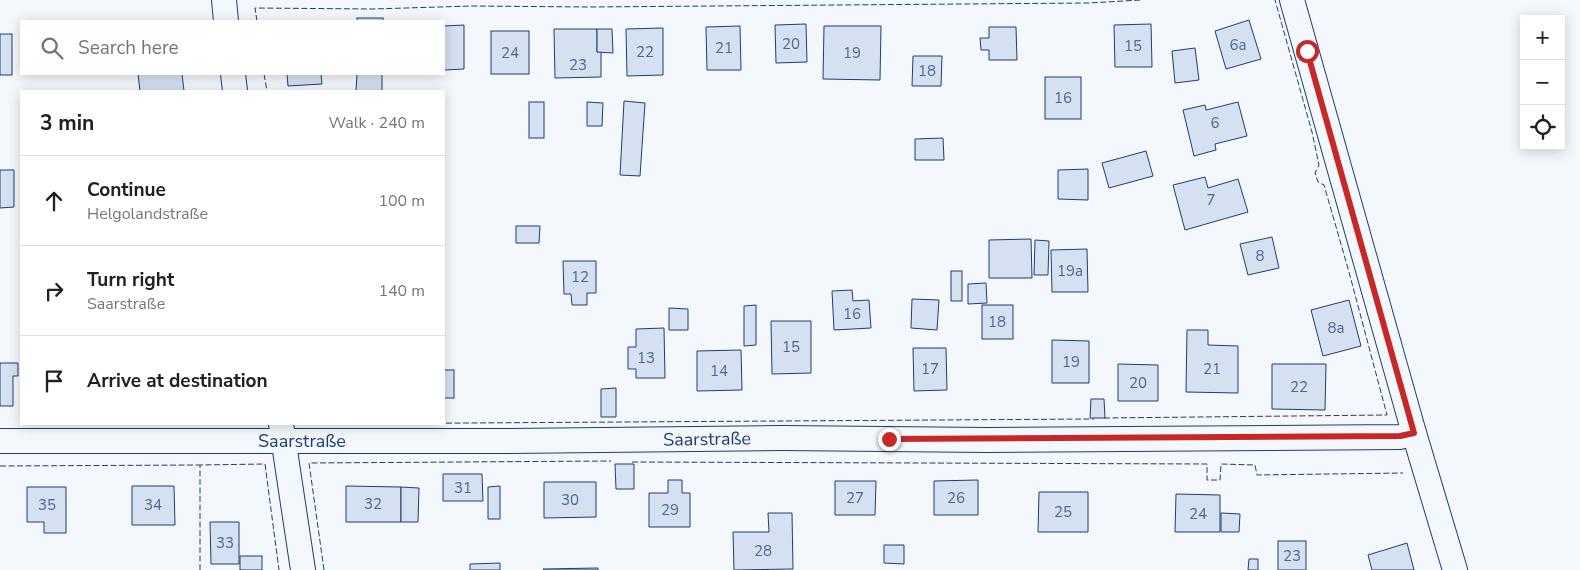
<!DOCTYPE html>
<meta charset="utf-8">
<style>
body{margin:0;font-family:"Nunito Sans",sans-serif;background:#f6f6f6;color:#202124}
.controls{position:absolute;right:15px;top:15px;display:grid;overflow:hidden;border-radius:0px;box-shadow:0 2px 12px #0003}
.controls button{width:45px;height:45px;display:grid;place-items:center;padding:0;border:0;border-bottom:1px solid #e0e0e0;background:#fff;color:#202124;font:25px sans-serif}
.stop{position:absolute;width:15px;height:15px;margin:-11px;border:4px solid #c62828;border-radius:50%;background:#fff}
.stop.end{background:#c62828;border-color:#fff;box-shadow:0 1px 5px #0008}
.list{margin:0;padding:0;list-style:none}
h2{display:flex;justify-content:space-between;align-items:center;height:65px;margin:0;padding:0 20px;font-size:21px}
h2 small{font-size:16px;font-weight:400;color:#757577}
.list li{display:grid;grid-template-columns:32px 1fr auto;gap:15px;align-items:center;box-sizing:border-box;height:90px;padding:0 20px;border-top:1px solid #e0e0e0}
.list b{display:block;font-size:19px;white-space:nowrap}
.list p{margin:0;font-size:16px;white-space:nowrap;color:#757577}
.list em{font-size:16px;font-style:normal;color:#757577}
.icon{flex:none;width:28px;height:28px;fill:none;stroke:currentColor;stroke-width:2;stroke-linecap:round;stroke-linejoin:round}
.map{position:relative;flex:none;width:1580px;height:570px;overflow:hidden}
.search{position:absolute;background:#fff;box-shadow:0 2px 12px #0003;left:20px;top:20px;width:425px;height:55px;display:flex;align-items:center;gap:12px;box-sizing:border-box;padding:0 18px;border-radius:0px;color:#757577;font-size:19px}
.panel{position:absolute;background:#fff;box-shadow:0 2px 12px #0003;left:20px;top:90px;width:425px;height:335px;border-radius:0px}
.map>svg:first-child{display:block}
.building{fill:#d5e0f0;stroke:#1d3f73}
.lines{fill:none;stroke-linecap:round;stroke-linejoin:round}
.street-casing{stroke:#1d3f73;stroke-width:26}
.street{stroke:#f4f7fb;stroke-width:24}
.fence{stroke:#1d3f73;stroke-width:1;stroke-dasharray:6 2.5;stroke-linecap:butt}
.route{stroke:#c62828;stroke-width:6}
.labels{text-anchor:middle;dominant-baseline:central;stroke-width:4;stroke-linejoin:round;paint-order:stroke}
.number-label{font-size:15px;fill:#4b6792}
.street-label{font-size:18px;fill:#1d3f73;stroke:#f4f7fb}
</style>
<div class="map">
<svg width="1580" height="570" viewBox="0 0 1580 570">
<rect width="100%" height="100%" fill="#f4f7fb"/>
<g class="building">
<rect x="357" y="18" width="26" height="3"/>
<polygon points="1249,20 1261,59 1226,69 1215,31"/>
<polygon points="806,24 807,62 776,63 775,25"/>
<polygon points="1151,24 1152,67 1115,67 1114,25"/>
<polygon points="464,25 464,69 444,70 444,26"/>
<polygon points="740,26 741,70 707,70 706,27"/>
<polygon points="824,26 881,26 880,80 823,79"/>
<polygon points="989,27 1016,27 1017,60 989,60 989,50 981,50 980,38 989,38"/>
<polygon points="663,28 663,75 627,76 626,29"/>
<polygon points="554,29 597,29 597,52 601,51 601,77 555,78"/>
<polygon points="597,29 612,29 613,53 597,52"/>
<rect x="491" y="31" width="38" height="43"/>
<rect x="0" y="34" width="12" height="41"/>
<polygon points="1195,48 1199,80 1175,83 1172,51"/>
<polygon points="913,56 942,56 941,86 912,86"/>
<polygon points="138,74 182,74 184,91 140,91"/>
<polygon points="287,74 321,74 322,84 288,86"/>
<polygon points="357,74 382,74 382,91 356,91"/>
<rect x="1045" y="77" width="36" height="42"/>
<polygon points="624,101 645,103 640,176 620,175"/>
<rect x="529" y="102" width="15" height="36"/>
<polygon points="587,102 603,103 602,126 587,126"/>
<polygon points="1238,102 1247,136 1215,144 1216,150 1194,156 1183,110 1205,105 1206,110"/>
<polygon points="943,138 944,160 915,160 915,139"/>
<polygon points="1146,151 1153,176 1109,188 1102,163"/>
<polygon points="1088,169 1088,200 1058,199 1058,170"/>
<polygon points="0,170 14,170 14,207 0,208"/>
<polygon points="1205,177 1208,188 1238,179 1248,212 1185,230 1173,185"/>
<polygon points="516,226 540,226 539,243 516,243"/>
<polygon points="1272,237 1279,268 1248,275 1240,244"/>
<polygon points="1031,239 1032,278 989,278 989,240"/>
<polygon points="1035,240 1049,241 1048,275 1034,275"/>
<polygon points="1087,249 1088,292 1052,292 1051,250"/>
<polygon points="563,261 596,261 596,293 587,293 587,305 572,305 571,294 564,294"/>
<rect x="951" y="271" width="11" height="30"/>
<polygon points="986,283 987,303 968,304 968,284"/>
<polygon points="852,290 853,301 869,300 871,328 834,330 832,291"/>
<polygon points="912,299 939,300 937,330 911,328"/>
<polygon points="1349,300 1361,346 1323,356 1311,310"/>
<polygon points="756,305 756,345 744,346 744,306"/>
<rect x="982" y="305" width="31" height="34"/>
<polygon points="669,308 688,309 688,330 669,330"/>
<polygon points="771,321 811,321 811,373 772,374"/>
<polygon points="664,328 665,378 636,378 636,369 628,369 628,347 636,347 636,329"/>
<polygon points="1187,330 1208,330 1208,345 1238,346 1238,393 1186,392"/>
<polygon points="1052,340 1089,341 1089,383 1052,383"/>
<polygon points="913,348 946,348 947,390 914,391"/>
<polygon points="741,350 742,390 697,391 697,351"/>
<polygon points="0,363 18,363 18,376 13,376 13,406 0,406"/>
<polygon points="1118,364 1158,365 1158,401 1118,401"/>
<polygon points="1272,364 1326,364 1325,410 1272,409"/>
<rect x="444" y="370" width="10" height="28"/>
<polygon points="616,388 616,417 601,417 601,389"/>
<polygon points="1091,399 1104,399 1105,418 1090,418"/>
<polygon points="615,464 634,464 634,489 616,489"/>
<polygon points="443,474 482,474 483,501 443,501"/>
<polygon points="668,480 682,480 682,493 690,493 690,527 649,527 649,493 668,493"/>
<polygon points="978,480 978,515 934,515 934,481"/>
<polygon points="835,481 876,481 875,515 835,515"/>
<polygon points="544,482 596,482 596,517 544,518"/>
<polygon points="132,486 174,486 175,525 132,525"/>
<polygon points="346,486 401,487 401,522 346,522"/>
<polygon points="500,486 500,519 488,519 488,487"/>
<polygon points="27,487 66,487 66,533 44,533 44,522 27,522"/>
<polygon points="401,487 419,488 418,522 401,522"/>
<polygon points="1039,492 1088,492 1088,532 1038,532"/>
<polygon points="1176,494 1220,495 1220,532 1175,532"/>
<polygon points="768,513 792,513 793,569 734,570 733,532 769,532"/>
<polygon points="1221,513 1240,514 1239,532 1221,532"/>
<polygon points="210,522 239,522 239,564 211,564"/>
<rect x="1278" y="541" width="28" height="29"/>
<polygon points="1407,543 1414,570 1372,570 1368,555"/>
<polygon points="884,545 904,545 904,564 884,563"/>
<rect x="240" y="556" width="22" height="14"/>
<polygon points="1249,559 1258,559 1258,570 1248,570"/>
<polygon points="500,563 500,570 470,570 470,564"/>
<polygon points="598,568 598,570 544,570 543,569"/>
</g>
<g class="lines">
<g class="street-casing">
<g id="street">
<polyline points="224,0 226,21"/>
<polyline points="1292,0 1414,433 1455,570"/>
<polyline points="233,74 235,91"/>
<polyline points="281,424 303,570"/>
<polyline points="0,441 509,441 782,438 988,440 1400,437 1414,433"/>
</g>
</g>
<use href="#street" class="street"/>
<g class="fence">
<polyline points="257,21 255,8 373,9 472,6 589,7 1088,3 1141,0"/>
<polyline points="264,74 267,91"/>
<polyline points="1104,418 1387,415 1349,272 1324,185 1318,182 1315,173 1319,165 1312,132 1275,0"/>
<polyline points="310,424 1094,419"/>
<polyline points="632,462 1207,464 1207,480 1220,480 1221,464 1255,465 1257,475 1403,473"/>
<polyline points="0,466 200,465"/>
<polyline points="200,570 200,465 265,464 279,570"/>
<polyline points="324,570 309,463 611,461"/>
</g>
</g>
<g class="lines">
<polyline class="route" points="889,439 1400,436 1414,433 1307,51"/>
</g>
<g class="labels">
<g class="number-label">
<text x="791" y="44">20</text>
<text x="1238" y="45">6a</text>
<text x="1133" y="46">15</text>
<text x="724" y="48">21</text>
<text x="645" y="52">22</text>
<text x="510" y="53">24</text>
<text x="852" y="53">19</text>
<text x="578" y="65">23</text>
<text x="927" y="71">18</text>
<text x="1063" y="98">16</text>
<text x="1215" y="123">6</text>
<text x="1211" y="200">7</text>
<text x="1260" y="256">8</text>
<text x="1070" y="271">19a</text>
<text x="580" y="277">12</text>
<text x="852" y="314">16</text>
<text x="997" y="322">18</text>
<text x="1336" y="328">8a</text>
<text x="791" y="347">15</text>
<text x="646" y="358">13</text>
<text x="1071" y="362">19</text>
<text x="930" y="369">17</text>
<text x="1212" y="369">21</text>
<text x="719" y="371">14</text>
<text x="1138" y="383">20</text>
<text x="1299" y="387">22</text>
<text x="463" y="488">31</text>
<text x="855" y="498">27</text>
<text x="956" y="498">26</text>
<text x="570" y="500">30</text>
<text x="373" y="504">32</text>
<text x="47" y="505">35</text>
<text x="153" y="505">34</text>
<text x="670" y="510">29</text>
<text x="1063" y="512">25</text>
<text x="1198" y="514">24</text>
<text x="225" y="543">33</text>
<text x="763" y="551">28</text>
<text x="1292" y="556">23</text>
</g>
<g class="street-label">
<text transform="translate(707 439) rotate(-1)">Saarstraße</text>
<text x="302" y="441">Saarstraße</text>
</g>
</g>
</svg>
<div class="controls">
<button>+</button>
<button>−</button>
<button><svg class="icon" aria-label="locate" viewBox="0 0 24 24"><circle cx="12" cy="12" r="6"/><path d="M12 2v4M12 18v4M2 12h4M18 12h4"/></svg></button>
</div>
<div class="stop" style="left:1307px;top:51px"></div>
<div class="stop end" style="left:889px;top:439px"></div>
<div class="search"><svg class="icon" aria-label="search" viewBox="0 0 24 24"><circle cx="10" cy="10" r="6"/><path d="M15 15l6 6"/></svg>Search here</div>
<section class="panel">
<h2>3 min<small>Walk · 240 m</small></h2>
<ul class="list">
<li><svg class="icon" aria-label="ahead" viewBox="0 0 24 24"><path d="M12 20V5M6 11l6-6 6 6"/></svg><div><b>Continue</b><p>Helgolandstraße</p></div><em>100 m</em></li>
<li><svg class="icon" aria-label="right" viewBox="0 0 24 24"><path d="M7 20v-9h11M14 6l5 5-5 5"/></svg><div><b>Turn right</b><p>Saarstraße</p></div><em>140 m</em></li>
<li><svg class="icon" aria-label="arrive" viewBox="0 0 24 24"><path d="M6 21V4h12l-3 4 3 4H6"/></svg><div><b>Arrive at destination</b></div></li>
</ul>
</section>
</div>
